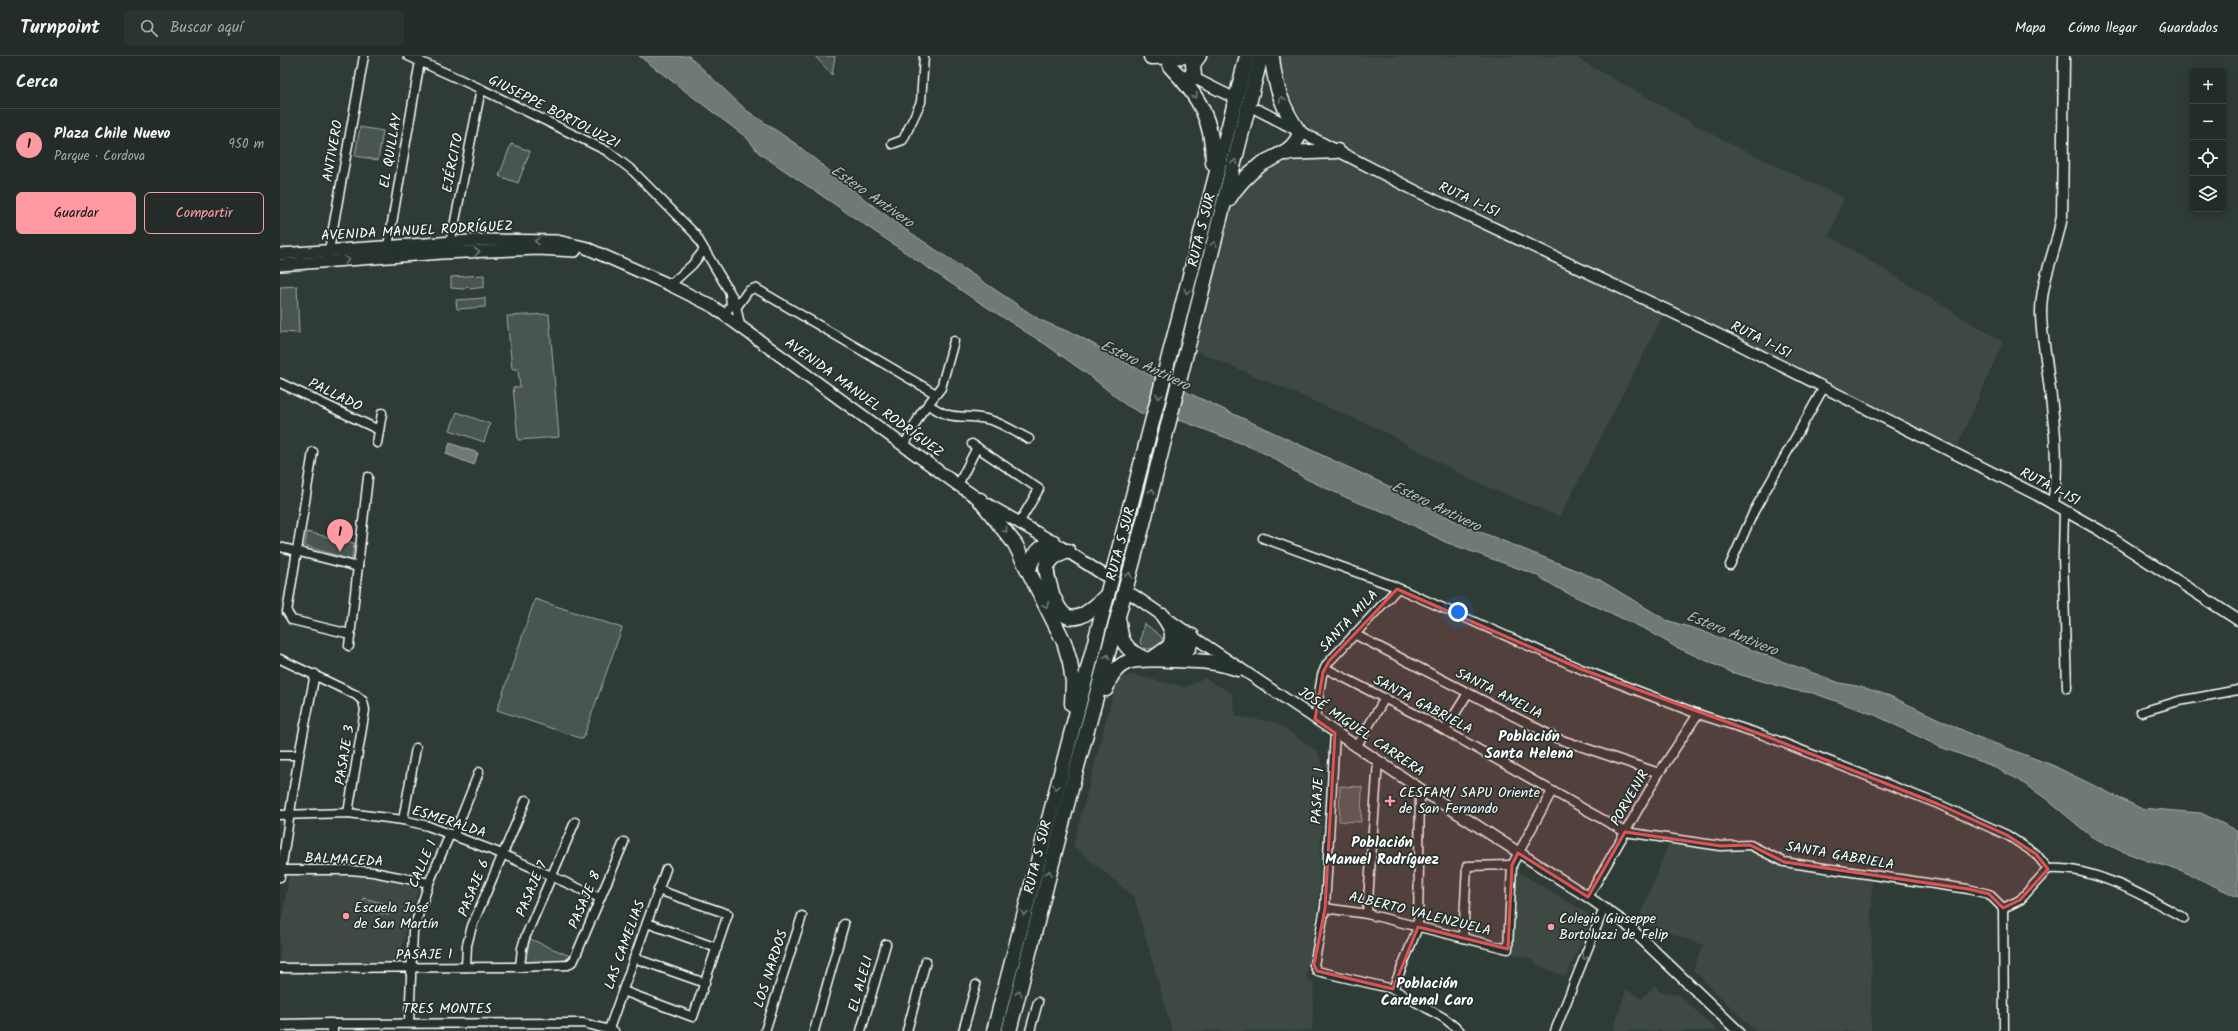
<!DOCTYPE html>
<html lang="es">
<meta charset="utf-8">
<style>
body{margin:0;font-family:Kalam,sans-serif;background:#2b3430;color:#f1f3f6}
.controls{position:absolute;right:12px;top:12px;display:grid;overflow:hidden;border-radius:6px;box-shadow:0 2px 10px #0003}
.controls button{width:36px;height:36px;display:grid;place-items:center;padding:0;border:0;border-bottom:1px solid #404845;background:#232c28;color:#f1f3f6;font:20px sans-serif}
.you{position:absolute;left:1178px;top:556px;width:14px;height:14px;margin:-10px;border:3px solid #fff;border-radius:50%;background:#1a73e8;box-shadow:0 0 0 6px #1a73e833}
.badge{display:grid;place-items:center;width:26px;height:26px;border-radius:50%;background:#ff9aa2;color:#111;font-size:13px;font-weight:700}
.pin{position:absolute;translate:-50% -33px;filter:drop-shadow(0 1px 2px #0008)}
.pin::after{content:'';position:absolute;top:21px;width:14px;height:12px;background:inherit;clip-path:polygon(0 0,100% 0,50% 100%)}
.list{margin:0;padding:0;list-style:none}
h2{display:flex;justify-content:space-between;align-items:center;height:52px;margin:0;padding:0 16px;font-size:17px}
h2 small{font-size:13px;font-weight:400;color:#a3a7a8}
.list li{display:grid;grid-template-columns:26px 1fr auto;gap:12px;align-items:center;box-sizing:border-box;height:72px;padding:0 16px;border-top:1px solid #404845}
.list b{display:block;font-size:15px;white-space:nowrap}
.list p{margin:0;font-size:13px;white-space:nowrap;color:#a3a7a8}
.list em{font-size:13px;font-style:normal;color:#a3a7a8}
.actions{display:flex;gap:8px;padding:12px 16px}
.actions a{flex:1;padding:9px 0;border:1px solid #ff9aa2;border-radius:6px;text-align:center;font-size:14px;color:#ff9aa2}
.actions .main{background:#ff9aa2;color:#111}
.icon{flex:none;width:22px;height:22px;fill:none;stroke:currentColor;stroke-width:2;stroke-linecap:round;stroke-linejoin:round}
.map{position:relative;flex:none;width:1958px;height:975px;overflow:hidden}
header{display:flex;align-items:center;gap:24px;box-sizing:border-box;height:56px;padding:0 20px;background:#232c28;border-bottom:1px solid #404845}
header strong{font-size:19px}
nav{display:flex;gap:22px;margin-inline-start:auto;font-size:14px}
.search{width:280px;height:36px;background:#2b3430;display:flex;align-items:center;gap:10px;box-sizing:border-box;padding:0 14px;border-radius:6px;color:#a3a7a8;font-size:15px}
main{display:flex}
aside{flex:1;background:#232c28}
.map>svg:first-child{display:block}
.built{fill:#3c4842}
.green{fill:#4a544f;stroke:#a4aaa7}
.water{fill:#707975;stroke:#a9afac}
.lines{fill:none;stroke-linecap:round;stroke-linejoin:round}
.minor-casing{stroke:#fff;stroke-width:11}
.tertiary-casing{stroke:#fff;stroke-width:13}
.secondary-casing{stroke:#fff;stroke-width:14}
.motorway-casing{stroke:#fff;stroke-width:17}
.minor{stroke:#26332d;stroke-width:8}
.tertiary{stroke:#26332d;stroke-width:10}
.secondary{stroke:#26332d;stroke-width:11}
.motorway{stroke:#26332d;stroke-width:14}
.oneway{stroke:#727a76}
.marked{fill:#de5353;fill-opacity:0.2;stroke:#de5353;stroke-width:3;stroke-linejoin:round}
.poi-dot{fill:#ff9aa2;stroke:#26332d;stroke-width:1.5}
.labels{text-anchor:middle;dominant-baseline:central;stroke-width:3.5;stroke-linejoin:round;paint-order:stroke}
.street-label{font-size:14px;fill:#fff;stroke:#26332d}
.poi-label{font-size:14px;fill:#fff;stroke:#26332d;text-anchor:start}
.water-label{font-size:15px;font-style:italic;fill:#b8bcba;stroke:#26332d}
.neighbourhood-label{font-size:15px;font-weight:bold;fill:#fff;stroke:#26332d}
</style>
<header>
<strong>Turnpoint</strong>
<div class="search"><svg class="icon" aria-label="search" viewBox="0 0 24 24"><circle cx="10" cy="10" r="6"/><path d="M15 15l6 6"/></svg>Buscar aquí</div>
<nav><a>Mapa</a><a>Cómo llegar</a><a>Guardados</a></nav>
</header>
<main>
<aside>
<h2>Cerca<small></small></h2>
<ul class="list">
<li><span class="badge">1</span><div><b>Plaza Chile Nuevo</b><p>Parque · Cordova</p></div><em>950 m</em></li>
</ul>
<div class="actions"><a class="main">Guardar</a><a>Compartir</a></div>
</aside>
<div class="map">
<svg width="1958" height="975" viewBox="0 0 1958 975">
<rect width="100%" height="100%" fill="#2f3b35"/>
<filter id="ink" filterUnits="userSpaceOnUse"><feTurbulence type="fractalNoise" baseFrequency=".025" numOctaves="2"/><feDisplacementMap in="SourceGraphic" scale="8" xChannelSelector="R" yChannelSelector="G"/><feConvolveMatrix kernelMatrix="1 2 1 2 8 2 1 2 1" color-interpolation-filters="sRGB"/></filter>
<g filter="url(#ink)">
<g class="built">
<polygon points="999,0 1293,0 1445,85 1564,142 1549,180 1723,286 1677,391 1388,250 1280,461 1193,425 1101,374 916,295 951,150 959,138 982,115 1000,103 1024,101 1032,75 1020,60 1009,38 1002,19"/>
<polygon points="853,619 905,631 924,622 952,637 956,660 995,666 1038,696 1044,714 1038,850 1026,922 1034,926 1032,975 892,975 854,841 793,790 836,626 844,620"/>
<polygon points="1388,789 1436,794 1466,793 1502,810 1592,825 1591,975 1475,975 1413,914 1423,889 1358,865"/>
<polygon points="1237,815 1309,858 1311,865 1286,921 1259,910 1249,902 1233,898"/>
<polygon points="69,819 114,824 137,830 139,834 130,855 119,907 0,907 0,874 9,820"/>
<polygon points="1375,929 1379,935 1399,939 1438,975 1333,975 1346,933 1361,943"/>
</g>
<g class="green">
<polygon points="535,0 555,0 552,19"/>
<polygon points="80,71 103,75 98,104 75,100"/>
<polygon points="231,88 250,95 238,127 219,120"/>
<polygon points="204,219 204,231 191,233 187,230 184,233 171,232 171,221"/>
<polygon points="17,230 19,277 0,276 0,231"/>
<polygon points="205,242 205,251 177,253 176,244"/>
<polygon points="269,258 279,381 238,384 233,331 240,331 238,313 232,313 227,260"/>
<polygon points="177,356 210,368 204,386 170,374"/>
<polygon points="27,476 74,487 72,504 25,490"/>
<polygon points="255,543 342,572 303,683 217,654"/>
<polygon points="864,567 882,581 882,585 876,592 866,593 860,587"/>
<polygon points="1060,730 1082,731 1081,766 1059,765"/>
<polygon points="83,842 111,849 109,859 81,853"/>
<polygon points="250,883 290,900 283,906 245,906"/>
</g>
<g class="water">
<polygon points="359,0 409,0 466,54 516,88 588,146 622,171 760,264 799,280 852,310 915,340 1117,434 1181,468 1320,524 1386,564 1419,574 1560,627 1582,631 1610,640 1695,680 1772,709 1860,752 1921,757 1958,775 1958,841 1900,814 1868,805 1839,794 1812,781 1765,742 1737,723 1710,709 1660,691 1595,659 1533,637 1513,634 1451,616 1394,590 1367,574 1283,535 1254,518 1165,486 1115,460 1074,445 1026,423 988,399 963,388 902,365 881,363 861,357 846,349 810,320 765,288 691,241 479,97 467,82"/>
<polygon points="170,387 198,397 194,409 166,398"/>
</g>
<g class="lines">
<g class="minor-casing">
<g id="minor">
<polyline points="128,0 201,33 327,95 353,115 415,178 455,245 460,269"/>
<polyline points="612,88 623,84 641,46 644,0"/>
<polyline points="170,186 174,170 201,33"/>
<polyline points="108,190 140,5"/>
<polyline points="48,200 84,0"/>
<polyline points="390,229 412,209 424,194"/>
<polyline points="456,252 468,235 475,232 656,338"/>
<polyline points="445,259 451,249 450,239"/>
<polyline points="0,327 99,374"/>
<path d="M 648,348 C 675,368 682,356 710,364 C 724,368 736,377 749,383"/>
<polyline points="97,387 102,357"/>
<polyline points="692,388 759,433 739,467"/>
<polyline points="624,390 641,357 661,332 674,285"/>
<polyline points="33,396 7,556 12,564 70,578"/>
<polyline points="678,429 697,391"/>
<polyline points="1784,454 1783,500 1787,632"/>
<polyline points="983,482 1111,529 1301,613 1418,658 1483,679 1658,748 1727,779 1756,798 1768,813"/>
<polyline points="0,491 78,511"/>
<polyline points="1450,509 1474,455 1544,331"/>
<polyline points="1074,578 1276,682 1379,717"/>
<polyline points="69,590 88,421"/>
<polyline points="0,603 76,639 83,645 85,654 68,757"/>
<polyline points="1045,612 1141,661 1345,776 1441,790 1470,789 1504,806 1688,833 1709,838 1723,852 1724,975"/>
<polyline points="1861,656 1899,645 1958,634"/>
<polyline points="1035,663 1042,619 1047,608 1117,533"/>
<polyline points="1165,674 1188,637"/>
<polyline points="1055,677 1045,852 1034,909 1037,915 1113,933 1164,962 1180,975"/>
<polyline points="1076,691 1105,642"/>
<polyline points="0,699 19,699"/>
<polyline points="0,759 68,757 123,764 148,770 222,798 320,842"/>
<polyline points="123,764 136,692"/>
<polyline points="174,779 199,716"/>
<polyline points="1,814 70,814 93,816 149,827"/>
<polyline points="0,821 19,699 35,618"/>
<polyline points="1308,841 1379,717 1418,658"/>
<polyline points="1045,852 1087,858 1228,893 1232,809 1272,735"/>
<path d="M 1723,852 L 1740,844 L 1768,813 C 1812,809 1866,841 1904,862"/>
<polyline points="1087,858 1098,705"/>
<polyline points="367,867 437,892"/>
<polyline points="1183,882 1187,810 1232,809"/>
<polyline points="354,902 425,927"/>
<polyline points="186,911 187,889 192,870 246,744"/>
<polyline points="240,911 242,892 245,882 295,766"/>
<polyline points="0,912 240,911 288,909 294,904 344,786"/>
<polyline points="1113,933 1138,871 1140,733"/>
<polyline points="343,935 413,961 448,858 378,834"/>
<polyline points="129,967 133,875 149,827 170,778"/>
<polyline points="52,968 303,967 334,975"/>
<polyline points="329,973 386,813"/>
<polyline points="485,975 522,860"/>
<polyline points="534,975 564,868"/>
<polyline points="581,975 606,888"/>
<polyline points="627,975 646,905"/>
<polyline points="683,975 696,929"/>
<polyline points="750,975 758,946"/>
<polyline points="1275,975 1324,852"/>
</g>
</g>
<g class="tertiary-casing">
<g id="tertiary">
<polyline points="908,19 948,39"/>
<polyline points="978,54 1136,135 1448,283 1757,439 1819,474 1958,564"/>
<path d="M 1773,448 C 1780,403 1773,356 1767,311 C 1765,293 1761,275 1761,257 C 1761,222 1777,193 1782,160 L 1784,0"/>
<polyline points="912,580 1140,733 1308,841 1345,867 1458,975"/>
<polyline points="0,969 52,968 52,975"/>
</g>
</g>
<g class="secondary-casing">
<g id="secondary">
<polyline points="0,198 203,184 277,185 304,191 390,229 432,250 678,429 700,444 773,486 824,519"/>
<polyline points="0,209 162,197 258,193 295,195"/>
<polyline points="853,539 912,580"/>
</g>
</g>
<g class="motorway-casing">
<g id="motorway">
<polyline points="871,1 916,0"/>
<path d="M 890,10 C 919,40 933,64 933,107"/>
<polyline points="914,22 913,8 919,0"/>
<polyline points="1005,97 1057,95"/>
<path d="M 948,144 C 956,131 967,119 980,109 C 996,99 1013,97 1020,77 C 1003,54 994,28 992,0"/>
<polyline points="700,444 735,488 784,586 790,606 793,626 792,648"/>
<polyline points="766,511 774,501 788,495"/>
<path d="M 749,514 C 752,500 760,490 773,486"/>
<path d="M 772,537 C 765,515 764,507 773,486"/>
<path d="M 775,544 C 788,578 811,555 827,539"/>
<path d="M 883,560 C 891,571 896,580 888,593"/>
<path d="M 839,566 C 840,585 846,594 863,602"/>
<path d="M 872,603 L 899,584 L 912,580 C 911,593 902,601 891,604"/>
<path d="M 826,633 C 837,596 863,604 894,604 C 917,605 937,605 958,613"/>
<polyline points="714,975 967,0"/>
<polyline points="729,975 791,733 862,472 981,0"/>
</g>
</g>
<use href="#minor" class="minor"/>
<use href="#tertiary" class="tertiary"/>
<use href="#secondary" class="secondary"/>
<use href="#motorway" class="motorway"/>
</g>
<defs><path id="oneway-chevron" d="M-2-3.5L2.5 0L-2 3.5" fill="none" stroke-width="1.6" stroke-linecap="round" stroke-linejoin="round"/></defs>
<g class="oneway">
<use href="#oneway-chevron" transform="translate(915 40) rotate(55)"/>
<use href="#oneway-chevron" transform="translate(1002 43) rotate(-110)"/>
<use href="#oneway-chevron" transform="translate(955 106) rotate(-75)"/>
<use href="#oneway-chevron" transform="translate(257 185) rotate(-178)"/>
<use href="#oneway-chevron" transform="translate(934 188) rotate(-76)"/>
<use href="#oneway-chevron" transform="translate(197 196) rotate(-2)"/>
<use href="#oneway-chevron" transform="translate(67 204) rotate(-5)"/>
<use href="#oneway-chevron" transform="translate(907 235) rotate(104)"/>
<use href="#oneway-chevron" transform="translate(879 340) rotate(104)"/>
<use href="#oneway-chevron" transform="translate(872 435) rotate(-76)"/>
<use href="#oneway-chevron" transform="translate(725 474) rotate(50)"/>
<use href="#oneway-chevron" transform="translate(849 519) rotate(-74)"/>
<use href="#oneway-chevron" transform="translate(766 549) rotate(65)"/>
<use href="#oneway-chevron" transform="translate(827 601) rotate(-75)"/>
<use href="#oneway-chevron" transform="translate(776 731) rotate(104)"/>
<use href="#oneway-chevron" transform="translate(769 817) rotate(-76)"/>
<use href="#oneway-chevron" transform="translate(744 857) rotate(104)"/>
<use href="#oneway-chevron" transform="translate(1305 901) rotate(111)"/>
<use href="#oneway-chevron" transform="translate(739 937) rotate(-76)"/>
</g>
</g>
<path class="marked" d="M 1117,533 L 1301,613 L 1483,679 L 1658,748 L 1727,779 L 1756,798 L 1768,813 L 1740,844 L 1723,852 L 1709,838 L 1688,833 L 1504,806 L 1470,789 L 1441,790 L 1345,776 L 1308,841 L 1238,797 L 1232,809 L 1228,893 L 1138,871 L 1113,933 L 1037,915 L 1034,909 L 1045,852 L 1055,677 L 1035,663 L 1043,616 L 1049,605 Z"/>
<g class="poi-dot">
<path d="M1108 739h4v4h4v4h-4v4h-4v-4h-4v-4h4z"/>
<circle cx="66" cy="860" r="4"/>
<circle cx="1271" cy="871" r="4"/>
</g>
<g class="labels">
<g class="street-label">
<text transform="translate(274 56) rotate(27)">GIUSEPPE BORTOLUZZI</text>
<text transform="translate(53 95) rotate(-80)">ANTIVERO</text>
<text transform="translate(111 95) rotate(-80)">EL QUILLAY</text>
<text transform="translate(173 107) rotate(-79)">EJÉRCITO</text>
<text transform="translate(1189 144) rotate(25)">RUTA I-151</text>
<text transform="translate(922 174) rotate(-76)">RUTA 5 SUR</text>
<text transform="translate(137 175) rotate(-3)">AVENIDA MANUEL RODRÍGUEZ</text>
<text transform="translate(1481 284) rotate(27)">RUTA I-151</text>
<text transform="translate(55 339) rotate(26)">PALLADO</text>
<text transform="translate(584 342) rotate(36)">AVENIDA MANUEL RODRÍGUEZ</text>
<text transform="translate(1770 431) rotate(28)">RUTA I-151</text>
<text transform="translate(841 488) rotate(-75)">RUTA 5 SUR</text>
<text transform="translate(1069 565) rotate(-47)">SANTA MILA</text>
<text transform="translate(1219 638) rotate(27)">SANTA AMELIA</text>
<text transform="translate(1143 649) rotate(28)">SANTA GABRIELA</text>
<text transform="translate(1081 676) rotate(34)">JOSÉ MIGUEL CARRERA</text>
<text transform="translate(65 699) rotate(-81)">PASAJE 3</text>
<text transform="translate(1038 740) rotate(-87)">PASAJE 1</text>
<text transform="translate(1350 742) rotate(-60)">PORVENIR</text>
<text transform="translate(169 766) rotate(18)">ESMERALDA</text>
<text transform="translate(1560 800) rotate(10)">SANTA GABRIELA</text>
<text transform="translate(758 801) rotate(-76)">RUTA 5 SUR</text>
<text transform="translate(64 804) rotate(3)">BALMACEDA</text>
<text transform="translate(143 808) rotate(-67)">CALLE 1</text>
<text transform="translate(194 832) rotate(-68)">PASAJE 6</text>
<text transform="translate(252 833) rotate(-67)">PASAJE 7</text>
<text transform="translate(305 844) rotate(-67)">PASAJE 8</text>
<text transform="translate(1140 858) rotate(14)">ALBERTO VALENZUELA</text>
<text transform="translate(345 889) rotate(-70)">LAS CAMELIAS</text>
<text transform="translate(144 899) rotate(-1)">PASAJE 1</text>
<text transform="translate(491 913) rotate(-72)">LOS NARDOS</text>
<text transform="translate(581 928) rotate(-74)">EL ALELI</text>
<text x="167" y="953">TRES MONTES</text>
</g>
<g class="poi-label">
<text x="1119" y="737">CESFAM/ SAPU Oriente<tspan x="1119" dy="16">de San Fernando</tspan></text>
<text x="74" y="852">Escuela José<tspan x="74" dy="16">de San Martín</tspan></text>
<text x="1279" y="863">Colegio Giuseppe<tspan x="1279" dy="16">Bortoluzzi de Felip</tspan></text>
</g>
<g class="water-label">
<text transform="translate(592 141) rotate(35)">Estero Antivero</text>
<text transform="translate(865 310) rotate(26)">Estero Antivero</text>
<text transform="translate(1156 451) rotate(26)">Estero Antivero</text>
<text transform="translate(1452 578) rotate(22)">Estero Antivero</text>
</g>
<g class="neighbourhood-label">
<text x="1249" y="681">Población<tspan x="1249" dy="17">Santa Helena</tspan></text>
<text x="1102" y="787">Población<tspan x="1102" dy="17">Manuel Rodríguez</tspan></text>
<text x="1147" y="928">Población<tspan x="1147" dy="17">Cardenal Caro</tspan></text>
</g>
</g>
</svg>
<div class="controls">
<button>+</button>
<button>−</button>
<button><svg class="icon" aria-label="locate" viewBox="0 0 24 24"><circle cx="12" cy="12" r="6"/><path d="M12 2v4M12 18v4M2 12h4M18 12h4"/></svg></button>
<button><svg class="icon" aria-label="layers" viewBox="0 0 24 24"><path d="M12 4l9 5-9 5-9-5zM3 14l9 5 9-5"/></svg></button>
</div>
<div class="you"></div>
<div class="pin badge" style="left:60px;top:496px">1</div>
</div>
</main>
